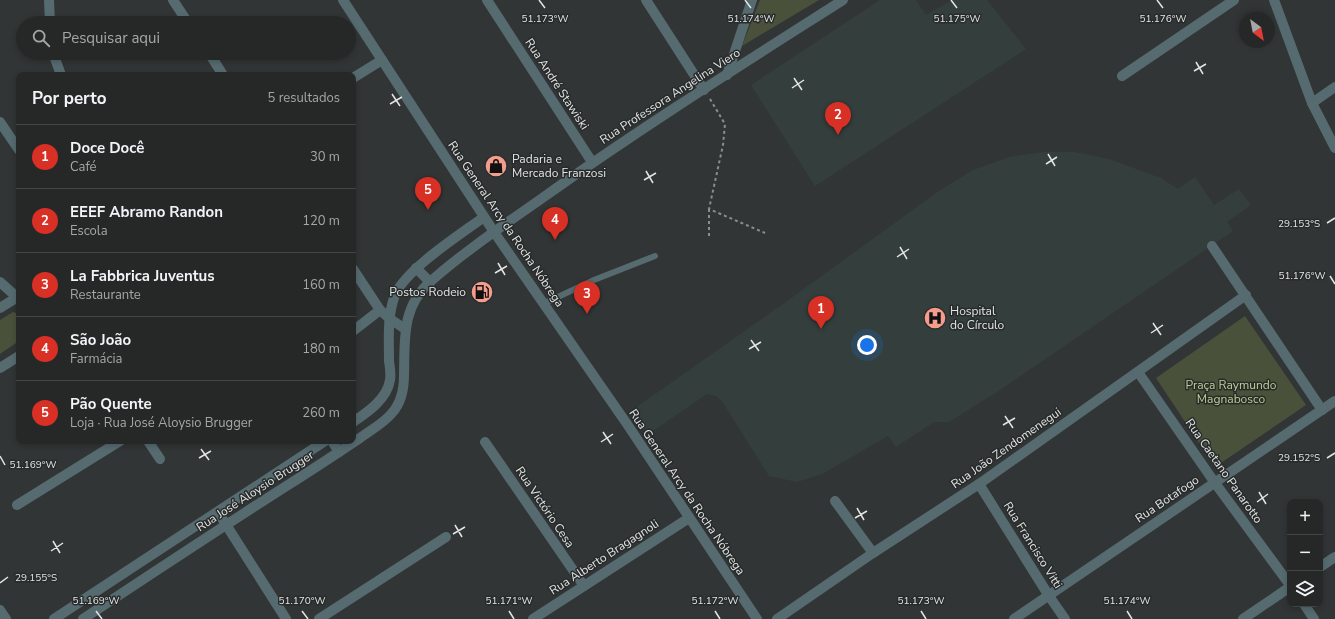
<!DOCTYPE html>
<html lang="pt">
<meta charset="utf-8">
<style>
body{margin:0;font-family:"Nunito Sans",sans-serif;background:#323434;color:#f1f3f6}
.controls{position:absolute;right:12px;bottom:12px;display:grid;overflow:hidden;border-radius:8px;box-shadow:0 2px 6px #0003}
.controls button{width:36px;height:36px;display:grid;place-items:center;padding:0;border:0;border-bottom:1px solid #424445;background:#262828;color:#f1f3f6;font:20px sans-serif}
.compass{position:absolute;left:1239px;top:12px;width:36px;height:36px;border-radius:50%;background:#262828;box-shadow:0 2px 6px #0003;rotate:148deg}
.you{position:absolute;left:867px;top:345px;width:14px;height:14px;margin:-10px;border:3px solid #fff;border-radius:50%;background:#1a73e8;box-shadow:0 0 0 6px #1a73e833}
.badge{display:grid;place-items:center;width:26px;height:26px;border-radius:50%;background:#d93025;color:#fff;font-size:13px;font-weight:700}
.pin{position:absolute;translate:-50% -33px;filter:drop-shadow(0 1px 2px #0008)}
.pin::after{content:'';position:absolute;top:21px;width:14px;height:12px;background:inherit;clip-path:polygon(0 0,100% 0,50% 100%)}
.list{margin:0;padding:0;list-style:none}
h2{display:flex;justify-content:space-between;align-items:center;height:52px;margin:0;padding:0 16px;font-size:17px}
h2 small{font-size:13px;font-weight:400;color:#a4a6a8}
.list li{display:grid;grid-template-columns:26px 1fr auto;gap:12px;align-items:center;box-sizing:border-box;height:64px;padding:0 16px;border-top:1px solid #424445}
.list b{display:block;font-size:15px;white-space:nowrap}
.list p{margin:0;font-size:13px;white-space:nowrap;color:#a4a6a8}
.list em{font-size:13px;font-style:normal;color:#a4a6a8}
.icon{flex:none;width:22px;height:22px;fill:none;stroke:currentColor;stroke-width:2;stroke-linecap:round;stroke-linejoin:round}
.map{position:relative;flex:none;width:1335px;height:619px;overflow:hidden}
.search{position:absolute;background:#262828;box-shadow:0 2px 6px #0003;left:16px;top:16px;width:340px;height:44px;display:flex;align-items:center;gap:10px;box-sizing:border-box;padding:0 14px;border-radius:22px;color:#a4a6a8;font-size:15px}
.panel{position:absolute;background:#262828;box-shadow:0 2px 6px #0003;left:16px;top:72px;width:340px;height:372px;border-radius:8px}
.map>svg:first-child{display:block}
.built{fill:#343f3d}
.green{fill:#4a513b}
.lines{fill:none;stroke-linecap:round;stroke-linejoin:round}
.path{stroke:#8b8e8d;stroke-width:2;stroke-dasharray:3 3;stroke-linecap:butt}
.service{stroke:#566b70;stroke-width:6}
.minor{stroke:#566b70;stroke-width:10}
.ticks{fill:none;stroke:#e2e5e4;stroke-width:1.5}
.labels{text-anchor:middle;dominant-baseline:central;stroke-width:3;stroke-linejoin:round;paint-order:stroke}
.street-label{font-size:12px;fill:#e2e5e4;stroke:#282b2b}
.poi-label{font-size:12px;fill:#e2e5e4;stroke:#282b2b;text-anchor:start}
.park-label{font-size:12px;fill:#bbd090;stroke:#282b2b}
.ticks-label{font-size:10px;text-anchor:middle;fill:#e2e5e4;stroke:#282b2b;stroke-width:3;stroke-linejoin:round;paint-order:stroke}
</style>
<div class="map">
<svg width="1335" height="619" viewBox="0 0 1335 619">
<rect width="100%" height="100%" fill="#323535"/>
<g class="built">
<polygon points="880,0 916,0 926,15 952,0 987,0 1026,49 815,186 751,85"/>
<polygon points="1044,152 1074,152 1109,159 1161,178 1178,189 1195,177 1214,205 1239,189 1251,205 1227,222 1233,231 1000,390 949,422 934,422 896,447 888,436 822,474 797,482 769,476 722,401 716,396 707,394 647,435 631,411 783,304 939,191 973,170 1009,157"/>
</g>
<g class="green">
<polygon points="760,0 819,0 742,46"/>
<polygon points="13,312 19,314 19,341 0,354 0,320"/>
<polygon points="1245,316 1306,405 1215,467 1156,378"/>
</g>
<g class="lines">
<g class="path">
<polyline points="710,99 725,124 723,145 709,209 765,233"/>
<polyline points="709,209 709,239"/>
</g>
<polyline class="service" points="543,304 594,280 655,256"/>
<g class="minor">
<polyline points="49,0 50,23"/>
<polyline points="173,0 188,23"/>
<polyline points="343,0 494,232 627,424 757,619"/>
<polyline points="487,0 592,162"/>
<polyline points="646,0 704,90"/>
<polyline points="1274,0 1312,103 1335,148"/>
<polyline points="53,53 61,75"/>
<polyline points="209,53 223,75"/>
<polyline points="727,75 752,0"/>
<polyline points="1122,76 1234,0"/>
<polyline points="353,78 382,60"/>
<polyline points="1312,103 1335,87"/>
<polyline points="0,122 19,150"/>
<polyline points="1212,246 1322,410"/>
<polyline points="416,268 430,282"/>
<polyline points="353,269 380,310 389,318 405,329"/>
<polyline points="0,282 19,299"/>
<polyline points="0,308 16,298"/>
<polyline points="353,331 380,310"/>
<polyline points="0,368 19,356"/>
<polyline points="1138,372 1215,483 1290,585"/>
<path d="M 353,422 C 368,412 387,399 390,380 C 391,374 390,367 389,361 C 389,339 387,316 395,295 C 406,269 461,234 484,217"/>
<polyline points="148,441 160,459"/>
<polyline points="332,441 339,452"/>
<polyline points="485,442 584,586"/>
<polyline points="979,484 1049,596 1065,619"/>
<polyline points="835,501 873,553"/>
<polyline points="17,505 120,441"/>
<polyline points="218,512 286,619"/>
<polyline points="1320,567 1335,557"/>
<polyline points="1304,604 1314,619"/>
<polyline points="0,610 6,619"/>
<polyline points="54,619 325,441"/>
<path d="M 83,619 C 151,574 219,529 288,485 C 312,470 336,454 360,438 C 371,430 384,423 392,413 C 402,402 404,389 404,375 C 405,340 401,307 431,281 C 465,251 504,225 541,199 C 639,129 741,65 843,0"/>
<polyline points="319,619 446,537"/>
<polyline points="533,619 689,518"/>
<polyline points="777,619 873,553 979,484 1246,295"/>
<polyline points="1014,619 1335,401"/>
<polyline points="1243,619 1290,587"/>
</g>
</g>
<path class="ticks" d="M 539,0 L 545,8M 745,0 L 751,8M 951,0 L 957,8M 1157,0 L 1163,8M 1196,62 L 1203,74M 1194,71 L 1206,64M 794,78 L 802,90M 792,88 L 804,80M 392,94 L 400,106M 390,104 L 402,97M 1048,154 L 1055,166M 1046,164 L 1057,157M 646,171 L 653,183M 644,180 L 656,173M 1327,223 L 1335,218M 900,247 L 907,259M 897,257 L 909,249M 498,263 L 505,275M 495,273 L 507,266M 1330,276 L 1335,284M 1153,323 L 1161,335M 1151,333 L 1163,325M 751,340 L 759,351M 749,349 L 761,342M 1005,416 L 1013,428M 1003,425 L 1015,418M 603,432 L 611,444M 601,442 L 613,434M 201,449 L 209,460M 0,456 L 5,465M 199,458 L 211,451M 1327,458 L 1335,453M 1259,492 L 1266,504M 1257,502 L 1268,494M 857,508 L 864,520M 855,518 L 867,511M 455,525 L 462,537M 453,534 L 465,527M 53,541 L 60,553M 51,551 L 63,543M 0,583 L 8,577M 96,611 L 102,619M 302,611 L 308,619M 509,611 L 514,619M 715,611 L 720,619M 921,611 L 926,619M 1127,611 L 1132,619"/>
<defs>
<g id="shop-disc" transform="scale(1.15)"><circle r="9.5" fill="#f49d8d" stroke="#282b2b"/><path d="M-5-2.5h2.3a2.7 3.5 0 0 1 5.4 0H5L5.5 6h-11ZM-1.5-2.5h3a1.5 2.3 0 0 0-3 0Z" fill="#111"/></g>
<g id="fuel-disc" transform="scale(1.15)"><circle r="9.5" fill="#f49d8d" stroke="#282b2b"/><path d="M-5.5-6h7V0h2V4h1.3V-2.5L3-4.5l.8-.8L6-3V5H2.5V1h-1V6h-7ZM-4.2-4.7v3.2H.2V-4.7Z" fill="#111"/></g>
<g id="hospital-disc" transform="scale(1.15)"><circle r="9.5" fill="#f49d8d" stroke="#282b2b"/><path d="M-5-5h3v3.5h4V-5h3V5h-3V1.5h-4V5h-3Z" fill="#111"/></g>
</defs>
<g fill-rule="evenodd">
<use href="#shop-disc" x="496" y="166"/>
<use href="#fuel-disc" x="482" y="292"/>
<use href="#hospital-disc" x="935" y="318"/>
</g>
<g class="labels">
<g class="street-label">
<text transform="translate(557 84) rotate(57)">Rua André Stawiski</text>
<text transform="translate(670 96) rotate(-33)">Rua Professora Angelina Viero</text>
<text transform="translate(506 224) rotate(56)">Rua General Arcy da Rocha Nóbrega</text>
<text transform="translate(1006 448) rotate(-35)">Rua João Zendomenegui</text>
<text transform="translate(1224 471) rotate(55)">Rua Caetano Panarotto</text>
<text transform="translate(255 491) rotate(-33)">Rua José Aloysio Brugger</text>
<text transform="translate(687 492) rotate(56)">Rua General Arcy da Rocha Nóbrega</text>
<text transform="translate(1167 499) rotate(-34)">Rua Botafogo</text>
<text transform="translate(545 507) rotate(56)">Rua Victório Cesa</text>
<text transform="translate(1033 545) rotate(58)">Rua Francisco Vitti</text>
<text transform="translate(604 557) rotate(-33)">Rua Alberto Bragagnoli</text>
</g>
<g class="poi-label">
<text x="512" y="159">Padaria e<tspan x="512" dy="14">Mercado Franzosi</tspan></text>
<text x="466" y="292" text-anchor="end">Postos Rodeio</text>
<text x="950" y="311">Hospital<tspan x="950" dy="14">do Círculo</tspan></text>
</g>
<g class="park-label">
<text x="1231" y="385">Praça Raymundo<tspan x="1231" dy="14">Magnabosco</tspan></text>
</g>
</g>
<g class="ticks-label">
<text x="545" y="22">51.173°W</text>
<text x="751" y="22">51.174°W</text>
<text x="957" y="22">51.175°W</text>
<text x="1163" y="22">51.176°W</text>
<text x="1299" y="227">29.153°S</text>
<text x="1302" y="279">51.176°W</text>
<text x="1299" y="461">29.152°S</text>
<text x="33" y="468">51.169°W</text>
<text x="36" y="581">29.155°S</text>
<text x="96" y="604">51.169°W</text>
<text x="302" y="604">51.170°W</text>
<text x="509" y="604">51.171°W</text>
<text x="715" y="604">51.172°W</text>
<text x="921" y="604">51.173°W</text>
<text x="1127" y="604">51.174°W</text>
</g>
</svg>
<div class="controls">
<button>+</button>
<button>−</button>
<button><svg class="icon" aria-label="layers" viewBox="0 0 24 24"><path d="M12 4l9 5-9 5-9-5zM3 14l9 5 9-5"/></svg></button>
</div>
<svg class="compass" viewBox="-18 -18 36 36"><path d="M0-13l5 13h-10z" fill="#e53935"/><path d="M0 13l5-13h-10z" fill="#a4a6a8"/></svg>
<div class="you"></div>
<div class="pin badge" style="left:821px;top:329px">1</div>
<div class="pin badge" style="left:838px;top:135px">2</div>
<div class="pin badge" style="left:587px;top:314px">3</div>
<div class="pin badge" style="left:555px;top:240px">4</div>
<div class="pin badge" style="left:428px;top:210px">5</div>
<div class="search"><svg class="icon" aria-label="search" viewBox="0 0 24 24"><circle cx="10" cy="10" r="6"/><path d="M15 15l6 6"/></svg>Pesquisar aqui</div>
<section class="panel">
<h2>Por perto<small>5 resultados</small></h2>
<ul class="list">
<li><span class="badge">1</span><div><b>Doce Docê</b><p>Café</p></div><em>30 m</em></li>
<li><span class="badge">2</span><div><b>EEEF Abramo Randon</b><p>Escola</p></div><em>120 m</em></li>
<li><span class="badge">3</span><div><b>La Fabbrica Juventus</b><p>Restaurante</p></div><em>160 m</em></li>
<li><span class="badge">4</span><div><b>São João</b><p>Farmácia</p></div><em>180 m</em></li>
<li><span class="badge">5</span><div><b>Pão Quente</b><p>Loja · Rua José Aloysio Brugger</p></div><em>260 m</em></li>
</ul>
</section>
</div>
